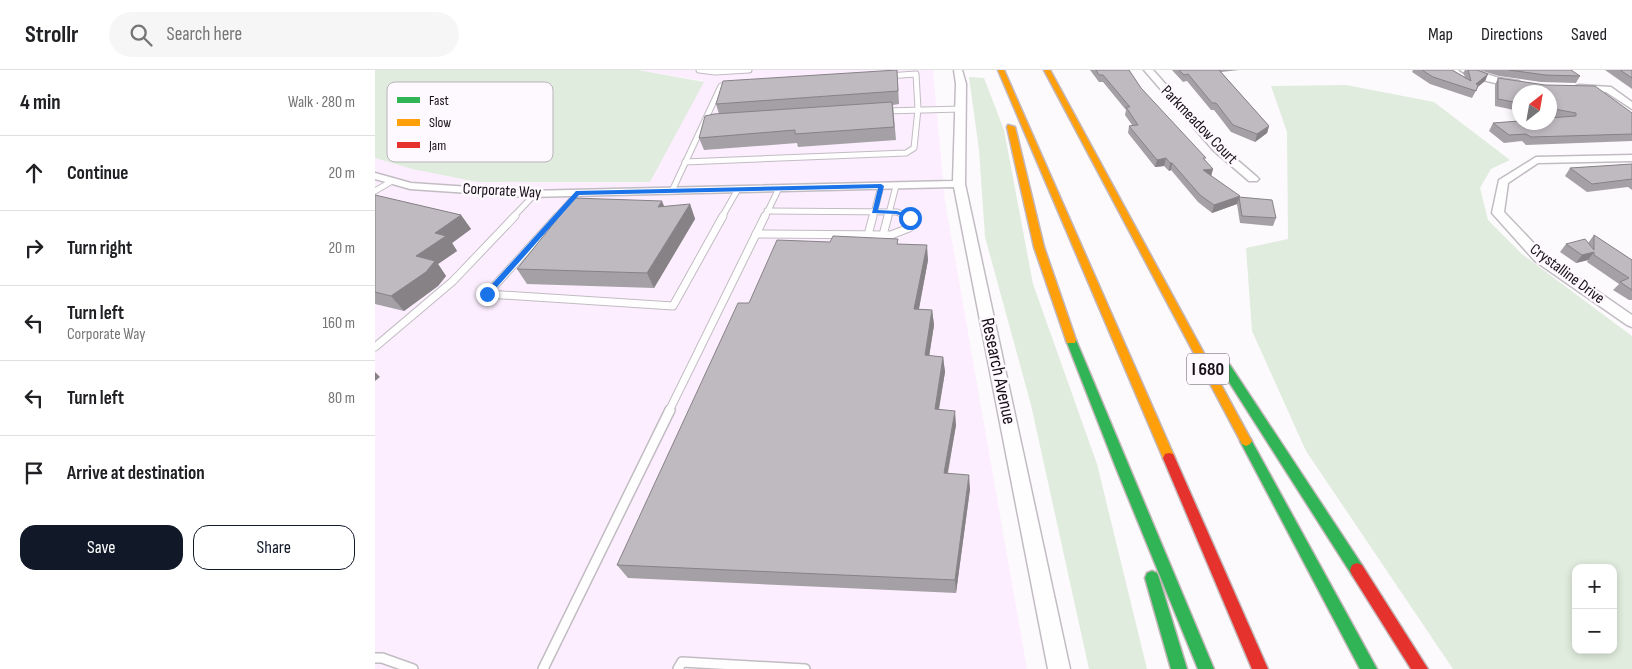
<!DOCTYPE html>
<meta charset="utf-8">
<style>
body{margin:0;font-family:"Sofia Sans Condensed",sans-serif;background:#f6f6f6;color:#202124}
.controls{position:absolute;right:15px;bottom:15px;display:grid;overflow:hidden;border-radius:10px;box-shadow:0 2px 8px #0003}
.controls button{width:45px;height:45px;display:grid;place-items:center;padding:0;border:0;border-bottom:1px solid #e0e0e0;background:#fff;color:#202124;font:25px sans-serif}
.compass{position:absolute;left:1137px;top:15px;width:45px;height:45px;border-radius:50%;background:#fff;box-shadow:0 2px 8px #0003;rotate:31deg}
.stop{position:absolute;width:15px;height:15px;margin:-11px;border:4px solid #1a73e8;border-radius:50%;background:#fff}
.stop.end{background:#1a73e8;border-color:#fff;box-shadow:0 1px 5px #0008}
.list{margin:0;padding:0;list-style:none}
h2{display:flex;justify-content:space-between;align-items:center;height:65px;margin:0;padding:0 20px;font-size:21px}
h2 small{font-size:16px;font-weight:400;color:#757577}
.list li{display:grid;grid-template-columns:32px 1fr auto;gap:15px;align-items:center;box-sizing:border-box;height:75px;padding:0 20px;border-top:1px solid #e0e0e0}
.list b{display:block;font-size:19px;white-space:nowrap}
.list p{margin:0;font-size:16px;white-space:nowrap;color:#757577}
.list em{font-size:16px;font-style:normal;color:#757577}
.actions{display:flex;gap:10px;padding:15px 20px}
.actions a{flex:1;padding:11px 0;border:1px solid #111827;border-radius:15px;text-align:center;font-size:18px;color:#111827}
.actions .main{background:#111827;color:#fff}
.icon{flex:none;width:28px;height:28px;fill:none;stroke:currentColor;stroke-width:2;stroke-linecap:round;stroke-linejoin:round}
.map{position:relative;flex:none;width:1257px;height:599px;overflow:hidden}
header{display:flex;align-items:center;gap:30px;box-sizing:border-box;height:70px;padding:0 25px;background:#fff;border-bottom:1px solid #e0e0e0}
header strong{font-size:24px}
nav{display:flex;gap:28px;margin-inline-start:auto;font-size:18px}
.search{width:350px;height:45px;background:#f6f6f6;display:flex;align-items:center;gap:12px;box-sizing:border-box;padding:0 18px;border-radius:28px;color:#757577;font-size:19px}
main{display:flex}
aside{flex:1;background:#fff}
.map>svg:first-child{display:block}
.built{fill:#fceefe}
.green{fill:#e0ecde;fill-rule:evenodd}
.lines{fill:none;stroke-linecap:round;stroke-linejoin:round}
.lane-far2-casing{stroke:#c1bcc2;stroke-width:7}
.lane-far1-casing{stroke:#c1bcc2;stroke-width:9}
.lane-casing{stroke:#c1bcc2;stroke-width:12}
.street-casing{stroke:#c1bcc2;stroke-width:3}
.fast-casing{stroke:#c4b7ba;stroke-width:3}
.slow-casing{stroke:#c4b7ba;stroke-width:3}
.jam-casing{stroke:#c4b7ba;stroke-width:3}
.lane-far2{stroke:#fffeff;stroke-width:5}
.lane-far1{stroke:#fffeff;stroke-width:7}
.lane{stroke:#fffeff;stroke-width:9}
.street{fill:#fffeff;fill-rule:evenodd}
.fast{fill:#30b455;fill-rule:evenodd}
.slow{fill:#ff9f0a;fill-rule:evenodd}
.jam{fill:#e5322d;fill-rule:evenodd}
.wall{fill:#a4a0a5}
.shaded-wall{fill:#868286}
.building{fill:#bfbac0;stroke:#868286}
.route{fill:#1a73e8}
.labels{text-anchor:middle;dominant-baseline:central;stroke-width:5;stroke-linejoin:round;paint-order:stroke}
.far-street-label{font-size:16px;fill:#160f17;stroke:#fef9fe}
.shield{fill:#fef9fe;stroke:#5c555c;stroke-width:1}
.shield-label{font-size:18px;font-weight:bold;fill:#160f17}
.street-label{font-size:19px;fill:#160f17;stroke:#fef9fe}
.key{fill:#fef9fe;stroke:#b8b3b9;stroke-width:1}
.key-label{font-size:14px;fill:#160f17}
</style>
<header>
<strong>Strollr</strong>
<div class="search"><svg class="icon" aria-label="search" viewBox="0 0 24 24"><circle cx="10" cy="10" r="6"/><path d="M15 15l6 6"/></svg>Search here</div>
<nav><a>Map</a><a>Directions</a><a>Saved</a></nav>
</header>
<main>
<aside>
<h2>4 min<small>Walk · 280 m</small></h2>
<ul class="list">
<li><svg class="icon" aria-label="ahead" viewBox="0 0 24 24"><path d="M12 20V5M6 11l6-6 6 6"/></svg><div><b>Continue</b></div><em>20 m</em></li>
<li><svg class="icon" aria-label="right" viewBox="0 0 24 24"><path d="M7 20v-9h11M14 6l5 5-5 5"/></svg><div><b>Turn right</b></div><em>20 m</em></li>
<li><svg class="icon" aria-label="left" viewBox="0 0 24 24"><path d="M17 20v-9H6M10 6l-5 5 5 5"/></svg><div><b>Turn left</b><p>Corporate Way</p></div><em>160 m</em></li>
<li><svg class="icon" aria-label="left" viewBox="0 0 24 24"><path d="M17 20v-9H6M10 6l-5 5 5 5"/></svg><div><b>Turn left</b></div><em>80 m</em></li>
<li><svg class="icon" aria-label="arrive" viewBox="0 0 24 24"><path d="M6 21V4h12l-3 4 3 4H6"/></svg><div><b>Arrive at destination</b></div></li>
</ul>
<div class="actions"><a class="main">Save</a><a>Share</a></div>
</aside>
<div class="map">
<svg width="1257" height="599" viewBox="0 0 1257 599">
<rect width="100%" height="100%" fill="#fdfafd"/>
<polygon class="built" points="263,0 558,0 570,131 652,599 0,599 0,88 37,99 102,112 328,11"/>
<g class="green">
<polygon points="0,0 263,0 329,12 275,112 102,112 37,99 0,88"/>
<polygon points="594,7 609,8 629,60 658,214 722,394 772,599 714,599 656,335 610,167 604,80"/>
<path d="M 971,15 L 1059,32 L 1135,90 L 1116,99 L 1105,118 L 1113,150 L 1147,184 L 1257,266 L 1257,599 L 1078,599 L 931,381 L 877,261 L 871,178 L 913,169 L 912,62 L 896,16 ZM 1201,498 L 1238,498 L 1238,580 L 1201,580 Z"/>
</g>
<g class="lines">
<g class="lane-far2-casing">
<g id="lane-far2">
<polyline points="324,0 340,2 374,0"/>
<polyline points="510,41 586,39"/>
<polyline points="310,92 531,83 539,78 543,39 541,4 512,6"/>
<polyline points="0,121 17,111"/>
<polyline points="297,121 346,16 356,16"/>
<polyline points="392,141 522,142 533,147"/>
<polyline points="138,147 160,124"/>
<polyline points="181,147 203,123"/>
<polyline points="347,147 363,119"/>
<polyline points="390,147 404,118"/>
<polyline points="498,147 506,116"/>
<polyline points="513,147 521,116"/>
</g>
</g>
<g class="lane-far1-casing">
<g id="lane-far1">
<polyline points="183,146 112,224 298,236 348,146"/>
<polyline points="381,164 516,165 534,158 537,151 532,146"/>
<polyline points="493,165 498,146"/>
<polyline points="508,165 513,146"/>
<polyline points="0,277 78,211 140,146"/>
<polyline points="294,341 390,146"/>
</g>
</g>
<g class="lane-casing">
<g id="lane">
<polyline points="0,588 7,588 38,599"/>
<polyline points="168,599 295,340"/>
<polyline points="303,599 307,592 430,599"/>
</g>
</g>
<g class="street-casing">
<g id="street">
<polygon points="579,0 587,0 591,14 590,114 695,599 673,599 579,117 153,127 35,119 0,109 0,103 36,113 153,121 578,111 581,14"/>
<polygon points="769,0 778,0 846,76 882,107 884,109 882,111 874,111 838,80"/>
<path d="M 1085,0 L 1098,0 L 1124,8 L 1144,11 L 1146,13 C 1137,20 1093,7 1085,0 Z"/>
<polygon points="1204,15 1236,17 1257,32 1257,39 1231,22 1201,20 1201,16"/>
<polygon points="1257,85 1257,91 1163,93 1133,113 1129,142 1170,185 1257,245 1257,257 1252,255 1160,191 1117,143 1124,110 1161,87"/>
</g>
</g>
<g class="fast-casing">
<g id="fast">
<polygon points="696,266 701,270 839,599 823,599 741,398 691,270"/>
<polygon points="851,294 855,295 987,495 989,500 987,505 982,507 977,505 847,301 845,298"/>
<polygon points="871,366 875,368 1002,599 985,599 865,371 867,368"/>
<polygon points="777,501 782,503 784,508 812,599 796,599 770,508 772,503"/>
</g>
</g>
<g class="slow-casing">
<g id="slow">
<polygon points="623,0 629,0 800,388 798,392 794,393 790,392 788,388"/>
<polygon points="669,0 675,0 875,368 877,371 875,374 871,376 867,374"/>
<polygon points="633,55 640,57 669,177 701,270 700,273 692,273 691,270 659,177 632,57"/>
</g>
</g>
<g class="jam-casing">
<g id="jam">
<polygon points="794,383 798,384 800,388 893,599 877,599 788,388 790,384"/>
<polygon points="982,493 987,495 1053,599 1036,599 977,505 975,500 977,495"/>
</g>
</g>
<use href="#lane-far2" class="lane-far2"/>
<use href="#lane-far1" class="lane-far1"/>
<use href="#lane" class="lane"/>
<use href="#street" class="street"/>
<use href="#fast" class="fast"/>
<use href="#slow" class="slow"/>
<use href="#jam" class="jam"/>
</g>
<g class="wall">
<polygon points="715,0 754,0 766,18 838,99 836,106 864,127 901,148 898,156 865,153 862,134 837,143 823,132 796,100 794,101 789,96 780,97 753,63 754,56 757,55 750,45 751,40 728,12 724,12"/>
<polygon points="797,0 864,0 846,2 894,56 892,63 880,72 856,62 839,40 836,40 812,11 808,12"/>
<polygon points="1038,0 1077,0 1090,7 1088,3 1090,0 1102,0 1113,4 1110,11 1103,17 1097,28 1055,14 1037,2"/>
<polygon points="1104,0 1196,0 1205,6 1201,13 1166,12 1124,6"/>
<polygon points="1230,0 1257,0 1257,19"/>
<polygon points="1123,8 1257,43 1257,71 1151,75 1147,71 1129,73 1114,61 1118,53 1182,48 1174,46 1174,22 1144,22 1144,41 1120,36 1120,15"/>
<polygon points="523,14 524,34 518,35 521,70 423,77 422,73 329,80 324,68 344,44 341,34"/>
<polygon points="1257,94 1257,120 1253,117 1212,122 1190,106 1195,98"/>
<polygon points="0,125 86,145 96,159 77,173 82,181 63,194 71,206 63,216 29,241 0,234"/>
<polygon points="315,134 320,149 279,218 152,214 142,199"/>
<polygon points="1219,165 1257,190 1257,230 1254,230 1238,220 1244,214 1212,192 1213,190 1201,193 1185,182 1191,174 1213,173"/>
<polygon points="524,174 553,190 544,239 557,240 559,255 554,286 568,287 570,302 564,340 581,355 573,403 595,419 581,523 253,508 242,495 374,233"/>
</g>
<g class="shaded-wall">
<polygon points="1113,4 1110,11 1097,21 1101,14"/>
<polygon points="894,56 892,63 880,72 882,64"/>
<polygon points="791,88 789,96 780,97 782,90"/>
<polygon points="795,93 797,93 796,100 794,101"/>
<polygon points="838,99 836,106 828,100"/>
<polygon points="865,126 862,134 837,143 839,135"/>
<polygon points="287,131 293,146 283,137"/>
<polygon points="315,134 320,149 279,218 272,203"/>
<polygon points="86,145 96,159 77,173 82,181 63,194 71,206 63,216 29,241 16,226 41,186 60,163"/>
<polygon points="552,175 553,190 541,254 539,239"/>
<polygon points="1219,182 1213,190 1201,193 1207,185"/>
<polygon points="557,240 559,255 552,300 550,285"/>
<polygon points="568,287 570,302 561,354 560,339"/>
<polygon points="0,302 5,307 0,311"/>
<polygon points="580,341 581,355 570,417 569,403"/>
<polygon points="594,405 595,419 581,523 580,510"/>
</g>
<g class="building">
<polygon points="522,0 523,21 341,34 348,11"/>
<polygon points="721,0 754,0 766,18 831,88 828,88 838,99 828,100 865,126 839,135 825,125 797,93 795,93 791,88 782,90 754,56 763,55 751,37 755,37 728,5 724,5"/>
<polygon points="804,0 844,0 894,56 882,64 858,55 841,33 837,33 813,4 809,5"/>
<polygon points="1047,0 1077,0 1096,11 1093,0 1102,0 1113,4 1101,14 1103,15 1101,21 1058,7"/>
<polygon points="1134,0 1196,0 1205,6 1170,5"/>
<polygon points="1245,0 1257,0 1257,8"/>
<polygon points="1123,8 1170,15 1220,16 1257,43 1257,64 1156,67 1151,64 1134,65 1118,53 1144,51 1144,52 1174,52 1174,48 1201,46 1201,43 1174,38 1174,22 1144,22 1144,33 1123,29"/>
<polygon points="517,32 519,57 420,64 420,60 324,68 330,46 339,44"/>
<polygon points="1257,94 1257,109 1217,114 1195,98"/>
<polygon points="0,125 86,145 60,163 71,166 41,186 60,191 51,202 16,226 0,222"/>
<polygon points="864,127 897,130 901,148 867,146"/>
<polygon points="199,128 287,131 283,137 315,134 272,203 142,199"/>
<polygon points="1219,165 1257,190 1257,220 1245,212 1254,208 1219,185 1219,182 1207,185 1191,174 1210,169 1219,180"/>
<polygon points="458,166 523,169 522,174 552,175 539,239 557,240 550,285 568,287 560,339 580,341 569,403 594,405 580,510 242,495 363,233 374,233 402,170 455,172"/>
</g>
<polygon class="route" points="506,114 509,116 503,140 522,141 537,146 537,149 521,144 497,143 503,118 204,125 114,226 108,224 201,121"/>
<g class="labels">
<g class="far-street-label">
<text transform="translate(824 55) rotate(46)">Parkmeadow Court</text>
<text transform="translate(127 121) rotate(3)">Corporate Way</text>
<text transform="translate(1192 204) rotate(37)">Crystalline Drive</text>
</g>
<rect class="shield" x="812" y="283.5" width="42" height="31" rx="4"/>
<g class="shield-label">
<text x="833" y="299">I 680</text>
</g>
<g class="street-label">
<text transform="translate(623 301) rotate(78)">Research Avenue</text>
</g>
</g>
<rect x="12" y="12" width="166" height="80" rx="8" class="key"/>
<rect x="22" y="27" width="23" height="6" fill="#30b455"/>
<rect x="22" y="49" width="23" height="7" fill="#ff9f0a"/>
<rect x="22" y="72" width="23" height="6" fill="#e5322d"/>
<g class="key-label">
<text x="54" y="35">Fast</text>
<text x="54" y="57">Slow</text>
<text x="54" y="80">Jam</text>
</g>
</svg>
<div class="controls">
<button>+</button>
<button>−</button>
</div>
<svg class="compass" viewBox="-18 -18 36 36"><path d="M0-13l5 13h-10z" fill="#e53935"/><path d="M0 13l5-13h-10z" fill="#757577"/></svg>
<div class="stop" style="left:535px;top:148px"></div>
<div class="stop end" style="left:112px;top:224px"></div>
</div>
</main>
